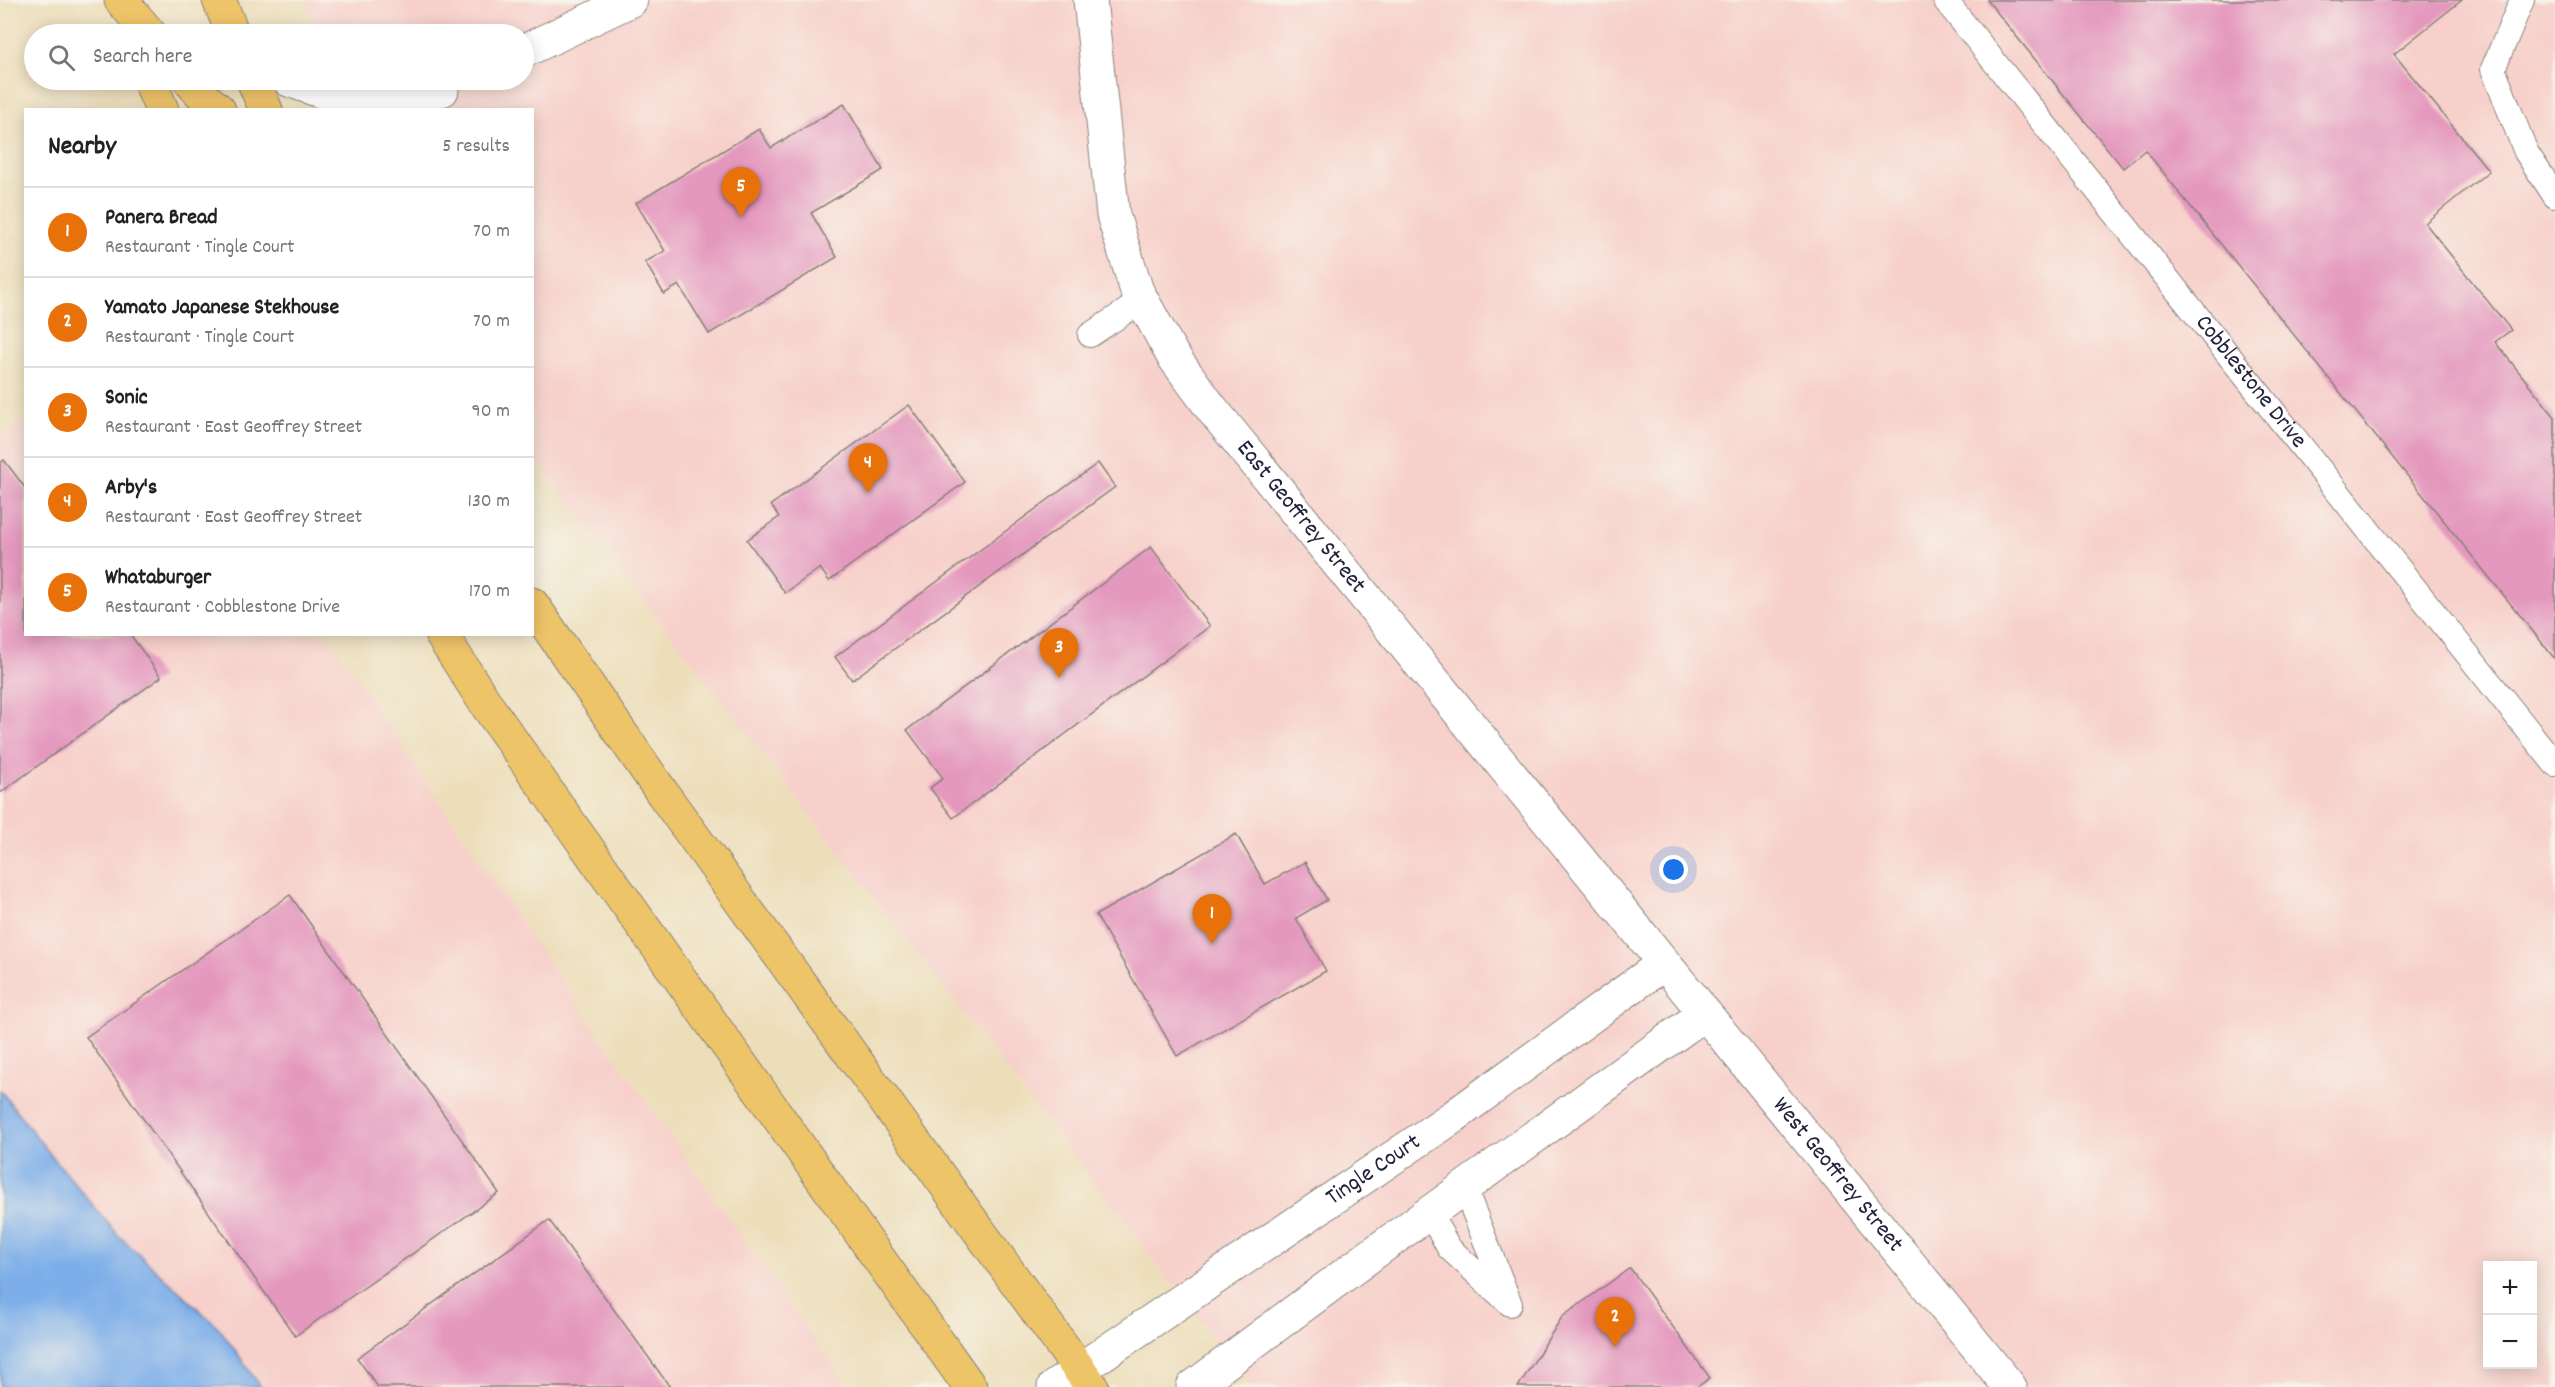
<!DOCTYPE html>
<meta charset="utf-8">
<style>
body{margin:0;font-family:Dekko,sans-serif;background:#f2f2f2;color:#222}
.controls{position:absolute;right:18px;bottom:18px;display:grid;overflow:hidden;border-radius:0px;box-shadow:0 3px 15px #0003}
.controls button{width:54px;height:54px;display:grid;place-items:center;padding:0;border:0;border-bottom:2px solid #e0e0e0;background:#fff;color:#222;font:30px sans-serif}
.you{position:absolute;left:1674px;top:870px;width:21px;height:21px;margin:-15px;border:4px solid #fff;border-radius:50%;background:#1a73e8;box-shadow:0 0 0 9px #1a73e833}
.badge{display:grid;place-items:center;width:39px;height:39px;border-radius:50%;background:#1a73e8;color:#fff;font-size:20px;font-weight:700}
.pin{position:absolute;translate:-50% -50px;filter:drop-shadow(0 2px 3px #0008)}
.pin::after{content:'';position:absolute;top:32px;width:21px;height:18px;background:inherit;clip-path:polygon(0 0,100% 0,50% 100%)}
.list{margin:0;padding:0;list-style:none}
h2{display:flex;justify-content:space-between;align-items:center;height:78px;margin:0;padding:0 24px;font-size:26px}
h2 small{font-size:20px;font-weight:400;color:#767676}
.list li{display:grid;grid-template-columns:39px 1fr auto;gap:18px;align-items:center;box-sizing:border-box;height:90px;padding:0 24px;border-top:2px solid #e0e0e0}
.list b{display:block;font-size:22px;white-space:nowrap}
.list p{margin:0;font-size:20px;white-space:nowrap;color:#767676}
.list em{font-size:20px;font-style:normal;color:#767676}
.icon{flex:none;width:33px;height:33px;fill:none;stroke:currentColor;stroke-width:2;stroke-linecap:round;stroke-linejoin:round}
.map{position:relative;flex:none;width:2555px;height:1387px;overflow:hidden}
.search{position:absolute;background:#fff;box-shadow:0 3px 15px #0003;left:24px;top:24px;width:510px;height:66px;display:flex;align-items:center;gap:15px;box-sizing:border-box;padding:0 21px;border-radius:33px;color:#767676;font-size:22px}
.panel{position:absolute;background:#fff;box-shadow:0 3px 15px #0003;left:24px;top:108px;width:510px;height:528px;border-radius:0px}
.map>svg:first-child{display:block}
.built{fill:#f7d0cb;fill-rule:evenodd}
.water{fill:#7daee9;stroke:#506892;stroke-width:1.5}
.building{fill:#e498be}
.lines{fill:none;stroke-linecap:round;stroke-linejoin:round}
.lane-casing{stroke:#88807a;stroke-width:26}
.street-casing{stroke:#88807a;stroke-width:35}
.primary-casing{stroke:#88807a;stroke-width:35}
.lane{stroke:#fff;stroke-width:24}
.street{stroke:#fff;stroke-width:33}
.primary{stroke:#eec469;stroke-width:33}
.labels{text-anchor:middle;dominant-baseline:central;stroke-width:4.5;stroke-linejoin:round;paint-order:stroke}
.street-label{font-size:24px;fill:#22223b;stroke:#f7f3e8}
</style>
<div class="map">
<svg width="2555" height="1387" viewBox="0 0 2555 1387">
<rect width="100%" height="100%" fill="#f7f3e8"/>
<filter id="ink" filterUnits="userSpaceOnUse"><feTurbulence type="fractalNoise" baseFrequency=".0167" numOctaves="2"/><feDisplacementMap in="SourceGraphic" scale="12" xChannelSelector="R" yChannelSelector="G"/><feConvolveMatrix kernelMatrix="1 2 1 2 8 2 1 2 1" color-interpolation-filters="sRGB"/></filter>
<filter id="wash" filterUnits="userSpaceOnUse"><feTurbulence type="fractalNoise" baseFrequency=".008" numOctaves="4" result="noise"/><feDisplacementMap in="SourceGraphic" scale="24" xChannelSelector="R" yChannelSelector="G"/><feGaussianBlur stdDeviation="1.35" result="paint"/><feColorMatrix in="noise" values="0 0 0 0 0 0 0 0 0 0 0 0 0 0 0 0 0 1.4 0 .05"/><feComposite in="paint" operator="in"/></filter>
<g filter="url(#wash)">
<rect width="100%" height="100%" fill="#eddeba"/>
<g class="built">
<path d="M 306,0 L 2555,0 L 2555,1387 L 1252,1387 L 533,456 L 532,110 L 345,109 L 333,80 L 524,80 L 524,34 L 317,34 ZM 2488,1266 L 2532,1266 L 2532,1364 L 2488,1364 Z"/>
<polygon points="25,420 26,634 327,635 538,948 848,1387 261,1387 219,1328 119,1235 50,1154 0,1090 0,438"/>
</g>
<polygon class="water" points="0,1090 50,1154 118,1235 219,1328 261,1387 0,1387"/>
<g id="blocks">
<g class="building">
<polygon points="1987,0 2462,0 2394,54 2489,171 2425,223 2511,330 2495,342 2555,417 2555,659 2145,150 2123,168"/>
<polygon points="844,104 883,170 811,213 837,257 709,334 679,285 664,294 645,262 665,251 636,203 759,129 771,148"/>
<polygon points="909,405 965,482 829,581 820,568 785,593 747,540 779,517 771,505"/>
<polygon points="4,460 26,489 26,634 130,634 161,677 0,793 0,463"/>
<polygon points="1098,463 1115,487 852,680 835,657"/>
<polygon points="1151,547 1210,626 953,818 930,788 943,778 907,730"/>
<polygon points="1236,834 1265,884 1305,862 1327,900 1296,918 1326,971 1177,1056 1096,915"/>
<polygon points="290,895 499,1193 295,1336 86,1037"/>
<polygon points="549,1220 670,1387 378,1387 357,1358"/>
<polygon points="1630,1268 1710,1378 1697,1387 1518,1387 1562,1317"/>
</g>
</g>
</g>
<g filter="url(#ink)">
<use href="#blocks" fill-opacity="0" stroke="#88807a" stroke-width="1.5"/>
<g class="lines">
<g class="lane-casing">
<g id="lane">
<path id="s1" d="M 1945,0 L 2555,764"/>
<polyline points="2522,0 2493,69 2526,152 2555,196"/>
<polyline points="1090,335 1143,300"/>
<polyline points="1430,1214 1449,1248 1510,1304 1465,1189"/>
</g>
</g>
<g class="street-casing">
<g id="street">
<path id="s2" d="M 1090,0 L 1113,215 L 1137,291 L 1173,356 L 1212,409 L 2010,1387"/>
<polyline points="524,51 631,0"/>
<polyline points="289,80 328,94 369,100 442,90"/>
<path id="s3" d="M 1054,1387 L 1453,1117 L 1663,964"/>
<polyline points="1193,1387 1382,1247 1704,1014"/>
</g>
</g>
<g class="primary-casing">
<g id="primary">
<polyline points="121,0 150,34"/>
<polyline points="219,0 233,34"/>
<polyline points="149,80 162,110"/>
<polyline points="189,80 208,101 219,110"/>
<polyline points="253,80 266,110"/>
<polyline points="532,604 663,794 1092,1387"/>
<polyline points="441,634 488,707 576,832 970,1387"/>
</g>
</g>
<use href="#lane" class="lane"/>
<use href="#street" class="street"/>
<use href="#primary" class="primary"/>
</g>
</g>
<g class="labels">
<g class="street-label">
<text stroke="none"><textPath href="#s1" startOffset="489">Cobblestone Drive</textPath></text>
<text stroke="none"><textPath href="#s2" startOffset="576">East Geoffrey Street</textPath></text>
<text stroke="none"><textPath href="#s3" startOffset="386">Tingle Court</textPath></text>
<text stroke="none"><textPath href="#s2" startOffset="1425">West Geoffrey Street</textPath></text>
</g>
</g>
</svg>
<div class="controls">
<button>+</button>
<button>−</button>
</div>
<div class="you"></div>
<div class="pin badge" style="left:1212px;top:944px;background:#e8710a">1</div>
<div class="pin badge" style="left:1615px;top:1347px;background:#e8710a">2</div>
<div class="pin badge" style="left:1059px;top:678px;background:#e8710a">3</div>
<div class="pin badge" style="left:868px;top:493px;background:#e8710a">4</div>
<div class="pin badge" style="left:741px;top:217px;background:#e8710a">5</div>
<div class="search"><svg class="icon" aria-label="search" viewBox="0 0 24 24"><circle cx="10" cy="10" r="6"/><path d="M15 15l6 6"/></svg>Search here</div>
<section class="panel">
<h2>Nearby<small>5 results</small></h2>
<ul class="list">
<li><span class="badge" style="background:#e8710a">1</span><div><b>Panera Bread</b><p>Restaurant · Tingle Court</p></div><em>70 m</em></li>
<li><span class="badge" style="background:#e8710a">2</span><div><b>Yamato Japanese Stekhouse</b><p>Restaurant · Tingle Court</p></div><em>70 m</em></li>
<li><span class="badge" style="background:#e8710a">3</span><div><b>Sonic</b><p>Restaurant · East Geoffrey Street</p></div><em>90 m</em></li>
<li><span class="badge" style="background:#e8710a">4</span><div><b>Arby's</b><p>Restaurant · East Geoffrey Street</p></div><em>130 m</em></li>
<li><span class="badge" style="background:#e8710a">5</span><div><b>Whataburger</b><p>Restaurant · Cobblestone Drive</p></div><em>170 m</em></li>
</ul>
</section>
</div>
